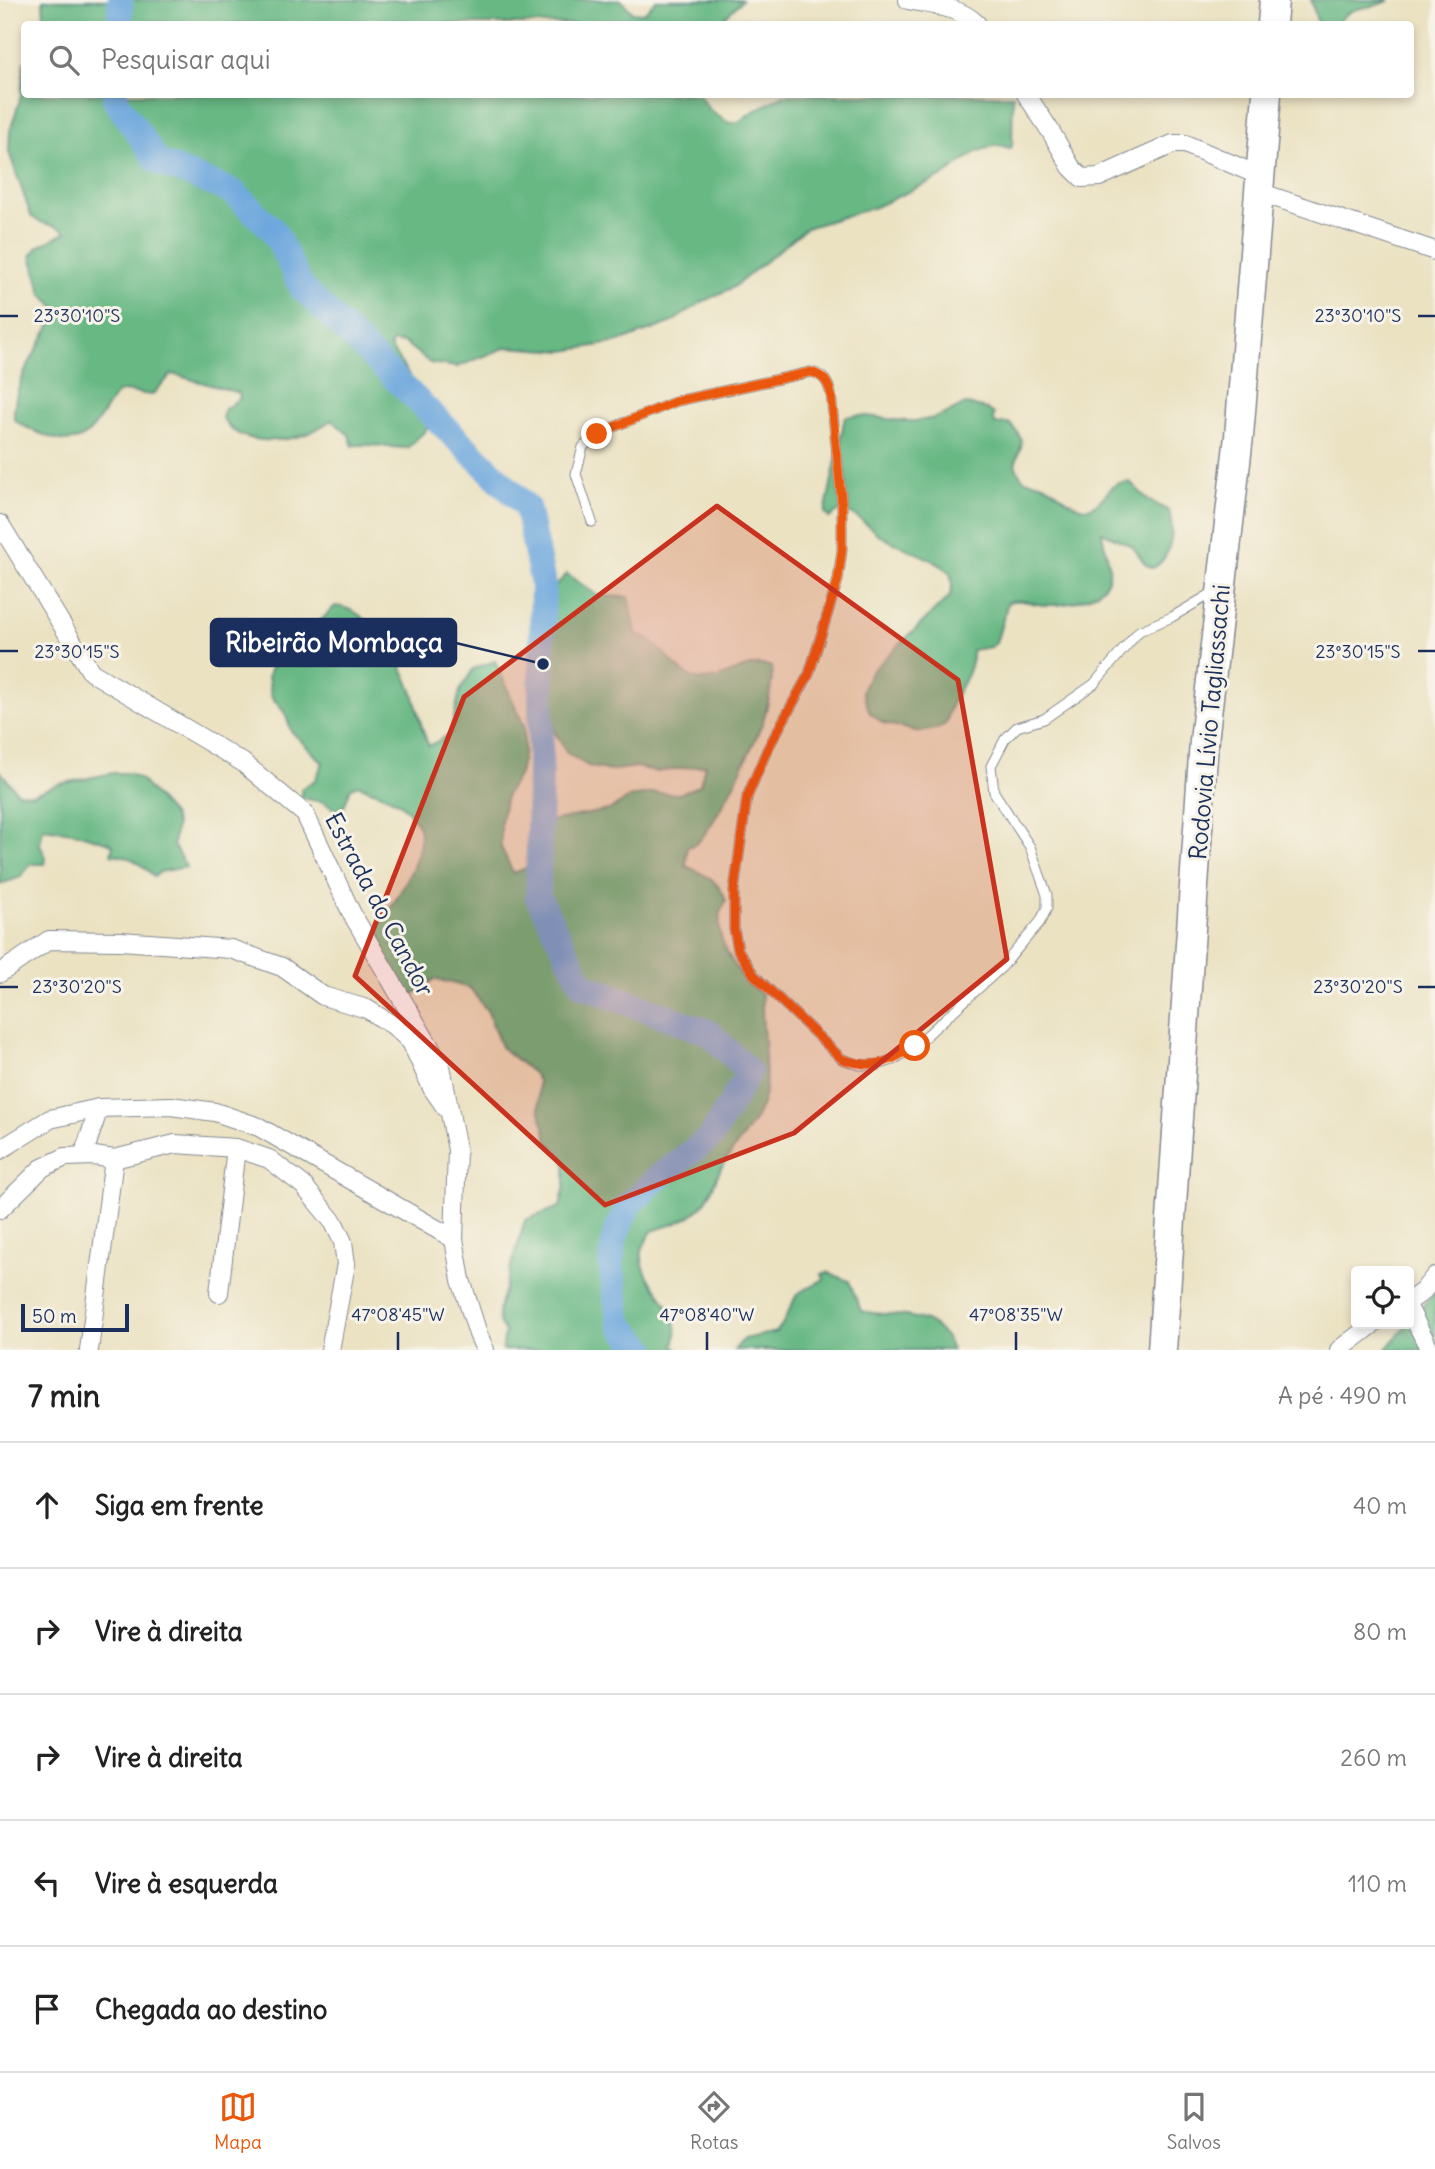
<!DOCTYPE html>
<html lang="pt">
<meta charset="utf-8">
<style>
body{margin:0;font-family:Delius,sans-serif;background:#f2f2f2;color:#222}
.controls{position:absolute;right:21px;bottom:21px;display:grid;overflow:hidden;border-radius:7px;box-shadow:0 4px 10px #0003}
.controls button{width:63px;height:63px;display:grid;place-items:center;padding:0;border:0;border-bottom:2px solid #e0e0e0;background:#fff;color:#222;font:35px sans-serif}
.scale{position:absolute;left:21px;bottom:18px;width:108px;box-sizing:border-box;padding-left:7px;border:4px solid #1b2f5e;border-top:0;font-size:19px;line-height:24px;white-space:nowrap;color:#1b2f5e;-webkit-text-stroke:5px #f7f3e8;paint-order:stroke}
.stop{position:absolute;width:21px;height:21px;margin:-16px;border:5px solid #ea580c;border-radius:50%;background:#fff}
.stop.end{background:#ea580c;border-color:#fff;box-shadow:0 2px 7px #0008}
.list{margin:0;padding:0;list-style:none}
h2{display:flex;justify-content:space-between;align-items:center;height:91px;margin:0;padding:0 28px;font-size:30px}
h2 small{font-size:23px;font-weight:400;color:#767676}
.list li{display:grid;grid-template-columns:46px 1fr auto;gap:21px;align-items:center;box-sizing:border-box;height:126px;padding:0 28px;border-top:2px solid #e0e0e0}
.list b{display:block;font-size:26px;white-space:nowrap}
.list em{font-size:23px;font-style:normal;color:#767676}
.icon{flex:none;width:38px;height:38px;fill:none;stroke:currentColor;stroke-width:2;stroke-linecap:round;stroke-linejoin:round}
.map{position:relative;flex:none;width:1435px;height:1350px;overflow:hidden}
.search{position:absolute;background:#fff;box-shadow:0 4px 10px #0003;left:21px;right:21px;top:21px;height:77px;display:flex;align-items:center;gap:18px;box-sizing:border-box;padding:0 24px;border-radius:7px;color:#767676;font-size:26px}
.sheet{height:721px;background:#fff}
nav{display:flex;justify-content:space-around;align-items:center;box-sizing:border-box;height:98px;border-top:2px solid #e0e0e0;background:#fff;font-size:19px;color:#767676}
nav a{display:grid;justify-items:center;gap:4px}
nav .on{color:#ea580c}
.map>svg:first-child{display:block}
.forest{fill:#68b884;stroke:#427471;stroke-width:2}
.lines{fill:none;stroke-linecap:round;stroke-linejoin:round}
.river{stroke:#6da7dd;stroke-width:26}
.service-casing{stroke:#838890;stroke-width:11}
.minor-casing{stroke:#838890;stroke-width:20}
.trunk-casing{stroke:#838890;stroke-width:31}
.service{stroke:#fff;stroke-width:9}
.minor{stroke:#fff;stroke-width:18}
.trunk{stroke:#fff;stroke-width:28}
.route{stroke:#ea580c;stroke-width:9}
.marked{fill:#c8321e;fill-opacity:0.2;stroke:#c8321e;stroke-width:5;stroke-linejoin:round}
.ticks{fill:none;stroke:#1b2f5e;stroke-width:2.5}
.labels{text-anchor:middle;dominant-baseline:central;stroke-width:6;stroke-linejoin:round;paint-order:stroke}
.street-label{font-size:24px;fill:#1b2f5e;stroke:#f7f3e8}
.ticks-label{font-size:18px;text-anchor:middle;fill:#1b2f5e;stroke:#f7f3e8;stroke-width:6;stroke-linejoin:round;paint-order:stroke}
.leader{fill:none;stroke:#1b2f5e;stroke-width:2.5}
.callout-dot{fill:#1b2f5e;stroke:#f7f3e8;stroke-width:2.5}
.callout{fill:#1b2f5e;stroke:#1b2f5e;stroke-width:2.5}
.callout-label{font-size:26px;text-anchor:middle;font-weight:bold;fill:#fff}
</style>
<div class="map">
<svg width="1435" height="1350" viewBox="0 0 1435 1350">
<rect width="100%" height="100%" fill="#f7f3e8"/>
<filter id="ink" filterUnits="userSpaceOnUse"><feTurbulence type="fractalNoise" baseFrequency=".0143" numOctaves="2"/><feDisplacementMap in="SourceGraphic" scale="14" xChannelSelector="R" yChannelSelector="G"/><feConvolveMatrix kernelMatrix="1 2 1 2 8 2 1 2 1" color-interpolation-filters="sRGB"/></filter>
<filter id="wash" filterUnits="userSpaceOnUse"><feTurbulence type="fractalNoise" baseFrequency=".00686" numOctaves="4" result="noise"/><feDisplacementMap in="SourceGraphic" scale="28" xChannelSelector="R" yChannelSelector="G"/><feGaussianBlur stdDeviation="1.57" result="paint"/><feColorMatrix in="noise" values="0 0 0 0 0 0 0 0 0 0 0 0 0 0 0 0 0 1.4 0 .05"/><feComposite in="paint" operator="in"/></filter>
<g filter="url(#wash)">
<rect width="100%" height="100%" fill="#ebe2c2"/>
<g class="forest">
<polygon points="43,0 621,0 632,12 644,13 656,0 742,0 724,19 714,24 41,24 44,18"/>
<path d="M 1311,0 L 1390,0 C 1370,11 1352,2 1337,24 L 1318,24 Z"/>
<path d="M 24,60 L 24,94 L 698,94 L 710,110 L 729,123 L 739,122 L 752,112 L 784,95 L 1013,95 L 1012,146 L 1011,148 L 996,145 L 976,152 L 943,176 L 875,207 L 806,228 L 734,287 L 704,301 L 670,323 L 619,342 L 564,351 L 507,347 L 457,367 L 430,363 L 405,343 L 393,342 L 390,346 L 392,350 L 431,407 L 437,410 L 425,431 L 407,448 C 394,448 361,442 353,446 L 349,435 L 332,420 C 324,425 316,430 307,434 C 280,443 236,446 222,417 L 225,409 L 240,398 L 239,393 L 172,374 L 152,395 L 123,391 L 116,394 C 93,426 88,453 44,435 C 33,430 22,427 14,419 C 12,382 40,347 56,315 L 53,305 L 42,294 L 31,256 L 38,247 L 66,232 C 55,223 41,226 31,216 L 9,152 L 10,131 L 21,96 Z"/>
<path d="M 965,404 L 987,409 L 994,414 L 993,418 L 995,424 L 1009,423 C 1026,441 1023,442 1015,464 C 1024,488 1026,477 1043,484 C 1056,489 1065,502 1080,507 C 1097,513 1103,493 1115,485 C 1119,482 1126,483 1130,482 L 1148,500 L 1169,511 C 1174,530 1173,557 1153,568 L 1146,565 L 1132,546 L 1102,532 C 1103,545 1111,562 1109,575 C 1105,598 1064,606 1045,605 C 1031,604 1022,598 1008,602 L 996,643 L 990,647 L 972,650 C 974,676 949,696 947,722 L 940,728 L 920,732 L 883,723 L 870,713 L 862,691 L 871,672 L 950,596 C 952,589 954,581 950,574 C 941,559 894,546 878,534 C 866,525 856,513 841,510 L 829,518 L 825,513 L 845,417 C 862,413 878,418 895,420 C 922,424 943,417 965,404 Z"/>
<path d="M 567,574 L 598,596 L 629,597 L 636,632 C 642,636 649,639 654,644 C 668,655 679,674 697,679 C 723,685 745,657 772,667 C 773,685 768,705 763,721 C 754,745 714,828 697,843 C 693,846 692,846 687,847 L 686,866 C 704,874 720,881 726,901 C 706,934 737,974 762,995 C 761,1027 768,1059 765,1091 C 762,1121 733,1145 720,1170 C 714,1182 710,1199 700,1208 C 686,1222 670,1225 652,1231 C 649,1236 643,1245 642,1251 C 638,1287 688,1305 674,1345 L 678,1350 L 502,1350 L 505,1333 L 499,1323 L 498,1312 L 525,1220 L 560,1207 L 565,1185 L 565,1160 L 548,1142 L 539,1108 L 538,1081 L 534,1074 L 501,1047 L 488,1012 L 470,988 L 436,979 C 424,983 424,992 409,995 L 371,936 C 388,913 427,858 419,828 C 417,822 408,811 403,806 C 393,796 371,791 358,785 L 351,788 L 344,807 L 339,811 L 323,802 L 302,798 L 301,789 L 315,780 L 323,763 L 291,731 L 285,713 L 271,696 L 268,675 L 281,645 L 288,641 L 300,642 L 335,606 C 373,608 408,671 416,704 C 420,719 422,732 429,746 L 450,734 L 460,691 L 473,669 L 495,661 L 524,726 L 524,752 L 519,774 L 506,795 L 501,821 L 501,847 L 513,873 L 535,865 L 544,822 L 609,810 L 631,797 L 653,793 L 679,794 L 700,785 L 705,765 L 657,772 L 636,767 L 610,771 L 588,766 L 567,753 L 554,731 L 546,688 L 547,610 L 552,589 Z"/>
<path d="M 0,771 L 18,793 L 33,794 L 59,784 L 113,773 L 128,773 L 140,779 L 173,816 L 176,825 L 173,845 L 186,867 L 160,872 L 154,877 C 142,864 130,855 111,854 L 113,846 L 110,843 L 73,832 L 43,828 L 40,844 L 46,859 L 45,864 L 31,864 L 19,878 L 0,884 Z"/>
<path d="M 827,1272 L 849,1281 L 861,1311 C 898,1319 935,1307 952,1350 L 734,1350 L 744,1339 L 776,1332 L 782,1325 L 797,1294 L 824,1279 L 822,1274 Z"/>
<polygon points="1435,1291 1435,1350 1386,1350"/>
</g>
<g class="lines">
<g class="river">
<polyline points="120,24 120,0"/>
<polyline points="115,94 115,99 158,162 233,192 274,231 302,288 527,507 543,584 538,897 583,985 710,1033 749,1072 711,1137 656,1179 629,1205 615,1235 611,1264 620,1324 645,1350"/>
</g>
</g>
</g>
<g filter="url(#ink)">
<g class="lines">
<g class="service-casing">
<path id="service" d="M 592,522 L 576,474 L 583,447 L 597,434 L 677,401 L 811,372 C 824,375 828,382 831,394 L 842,506 L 842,550 L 838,580 L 809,674 L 767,750 L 747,797 L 734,891 L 734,929 L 738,950 L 754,975 L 842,1059 L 860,1065 L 877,1065 L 893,1060 L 915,1046 L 1002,967 L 1040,922 L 1047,908 L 1047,895 L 1030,847 L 994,792 L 991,766 L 1005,739 L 1017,727 L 1044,719 L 1094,684 L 1139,631 L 1172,617 L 1214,592"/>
</g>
<g class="minor-casing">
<g id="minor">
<path d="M 908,0 C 932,5 958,6 977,24"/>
<polyline points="1026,94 1051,132 1071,167 1082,178 1099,177 1173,144 1185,144 1260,176"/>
<polyline points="1259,192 1435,251"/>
<polyline points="0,524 91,672 242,762 305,814 352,914 441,1066 457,1150 454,1239 461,1280 478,1334 485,1350"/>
<polyline points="0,973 49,940 121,941 231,949 282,967 323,996 367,1009 394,1026 411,1042 432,1088 446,1108"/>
<polyline points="0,1150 50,1119 99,1108 171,1106 215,1112 259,1127 454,1239"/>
<polyline points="83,1156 99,1108"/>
<polyline points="0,1209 42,1168 65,1157 94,1156 114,1159 175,1144 236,1148 269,1159 303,1185 334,1223 343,1242 346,1264 330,1350"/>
<polyline points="219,1293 236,1148"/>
<polyline points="1409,1301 1422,1292 1435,1276"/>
<polyline points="1409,1309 1430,1350"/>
<polyline points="89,1350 114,1159"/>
<polyline points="1339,1350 1373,1324"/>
</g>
</g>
<g class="trunk-casing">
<g id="trunk">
<polyline points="1272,24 1274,0"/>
<polyline points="1162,1350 1204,741 1239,436 1267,94"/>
</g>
</g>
<use href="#service" class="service"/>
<use href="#minor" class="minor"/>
<use href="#trunk" class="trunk"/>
</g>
</g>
<g class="lines" filter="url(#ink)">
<path class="route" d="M 597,434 L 677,401 L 811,372 C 824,376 828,382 831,394 L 842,506 L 842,550 L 838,580 L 809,674 L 767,750 L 747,797 L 734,891 L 734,929 L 738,950 L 754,975 L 842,1059 C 875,1070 887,1063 915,1046"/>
</g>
<path class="marked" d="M 717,506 L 958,680 L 1007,959 L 794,1133 L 605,1205 L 355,976 L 464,697 Z"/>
<path class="ticks" d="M 0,316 L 18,316M 1418,316 L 1435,316M 0,651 L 18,651M 1418,651 L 1435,651M 0,987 L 18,987M 1418,987 L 1435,987M 398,1332 L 398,1350M 707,1332 L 707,1350M 1016,1332 L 1016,1350"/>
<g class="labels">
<g class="street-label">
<text transform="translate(1209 722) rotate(-85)">Rodovia Lívio Tagliassachi</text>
<text transform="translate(380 904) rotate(62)">Estrada do Candor</text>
</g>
</g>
<g class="ticks-label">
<text x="77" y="322">23°30'10"S</text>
<text x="1358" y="322">23°30'10"S</text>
<text x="77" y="658">23°30'15"S</text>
<text x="1358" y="658">23°30'15"S</text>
<text x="77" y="993">23°30'20"S</text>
<text x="1358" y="993">23°30'20"S</text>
<text x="398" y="1321">47°08'45"W</text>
<text x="707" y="1321">47°08'40"W</text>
<text x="1016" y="1321">47°08'35"W</text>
</g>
<path class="leader" d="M543 664L456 643"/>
<circle class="callout-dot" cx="543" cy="664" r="7"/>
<rect class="callout" x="211" y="619" width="245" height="47" rx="7"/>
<g class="callout-label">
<text x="334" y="652">Ribeirão Mombaça</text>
</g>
</svg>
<div class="controls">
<button><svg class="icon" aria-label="locate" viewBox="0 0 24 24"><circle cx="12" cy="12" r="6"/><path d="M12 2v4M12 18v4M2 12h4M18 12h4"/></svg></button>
</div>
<div class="scale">50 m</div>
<div class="stop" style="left:915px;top:1046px"></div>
<div class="stop end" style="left:597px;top:434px"></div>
<div class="search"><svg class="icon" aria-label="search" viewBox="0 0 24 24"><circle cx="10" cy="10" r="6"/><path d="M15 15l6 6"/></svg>Pesquisar aqui</div>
</div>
<section class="sheet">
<h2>7 min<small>A pé · 490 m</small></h2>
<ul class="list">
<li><svg class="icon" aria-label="ahead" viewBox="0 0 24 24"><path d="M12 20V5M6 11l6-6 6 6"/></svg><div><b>Siga em frente</b></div><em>40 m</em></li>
<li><svg class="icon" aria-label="right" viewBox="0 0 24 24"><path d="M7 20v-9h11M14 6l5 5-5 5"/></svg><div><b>Vire à direita</b></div><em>80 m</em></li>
<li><svg class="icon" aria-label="right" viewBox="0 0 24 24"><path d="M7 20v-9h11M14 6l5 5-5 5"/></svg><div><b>Vire à direita</b></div><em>260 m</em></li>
<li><svg class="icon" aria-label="left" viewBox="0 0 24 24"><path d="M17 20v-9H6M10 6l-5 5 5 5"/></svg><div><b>Vire à esquerda</b></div><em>110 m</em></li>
<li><svg class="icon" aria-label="arrive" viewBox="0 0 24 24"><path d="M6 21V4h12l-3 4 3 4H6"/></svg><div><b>Chegada ao destino</b></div></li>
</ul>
</section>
<nav>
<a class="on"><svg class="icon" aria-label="map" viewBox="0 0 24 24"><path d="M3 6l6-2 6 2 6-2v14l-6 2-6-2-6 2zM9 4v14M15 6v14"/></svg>Mapa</a>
<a><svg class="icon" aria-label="directions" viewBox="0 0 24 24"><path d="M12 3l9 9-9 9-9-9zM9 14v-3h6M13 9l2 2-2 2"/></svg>Rotas</a>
<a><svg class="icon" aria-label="saved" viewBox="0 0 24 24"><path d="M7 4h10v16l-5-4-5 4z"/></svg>Salvos</a>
</nav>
